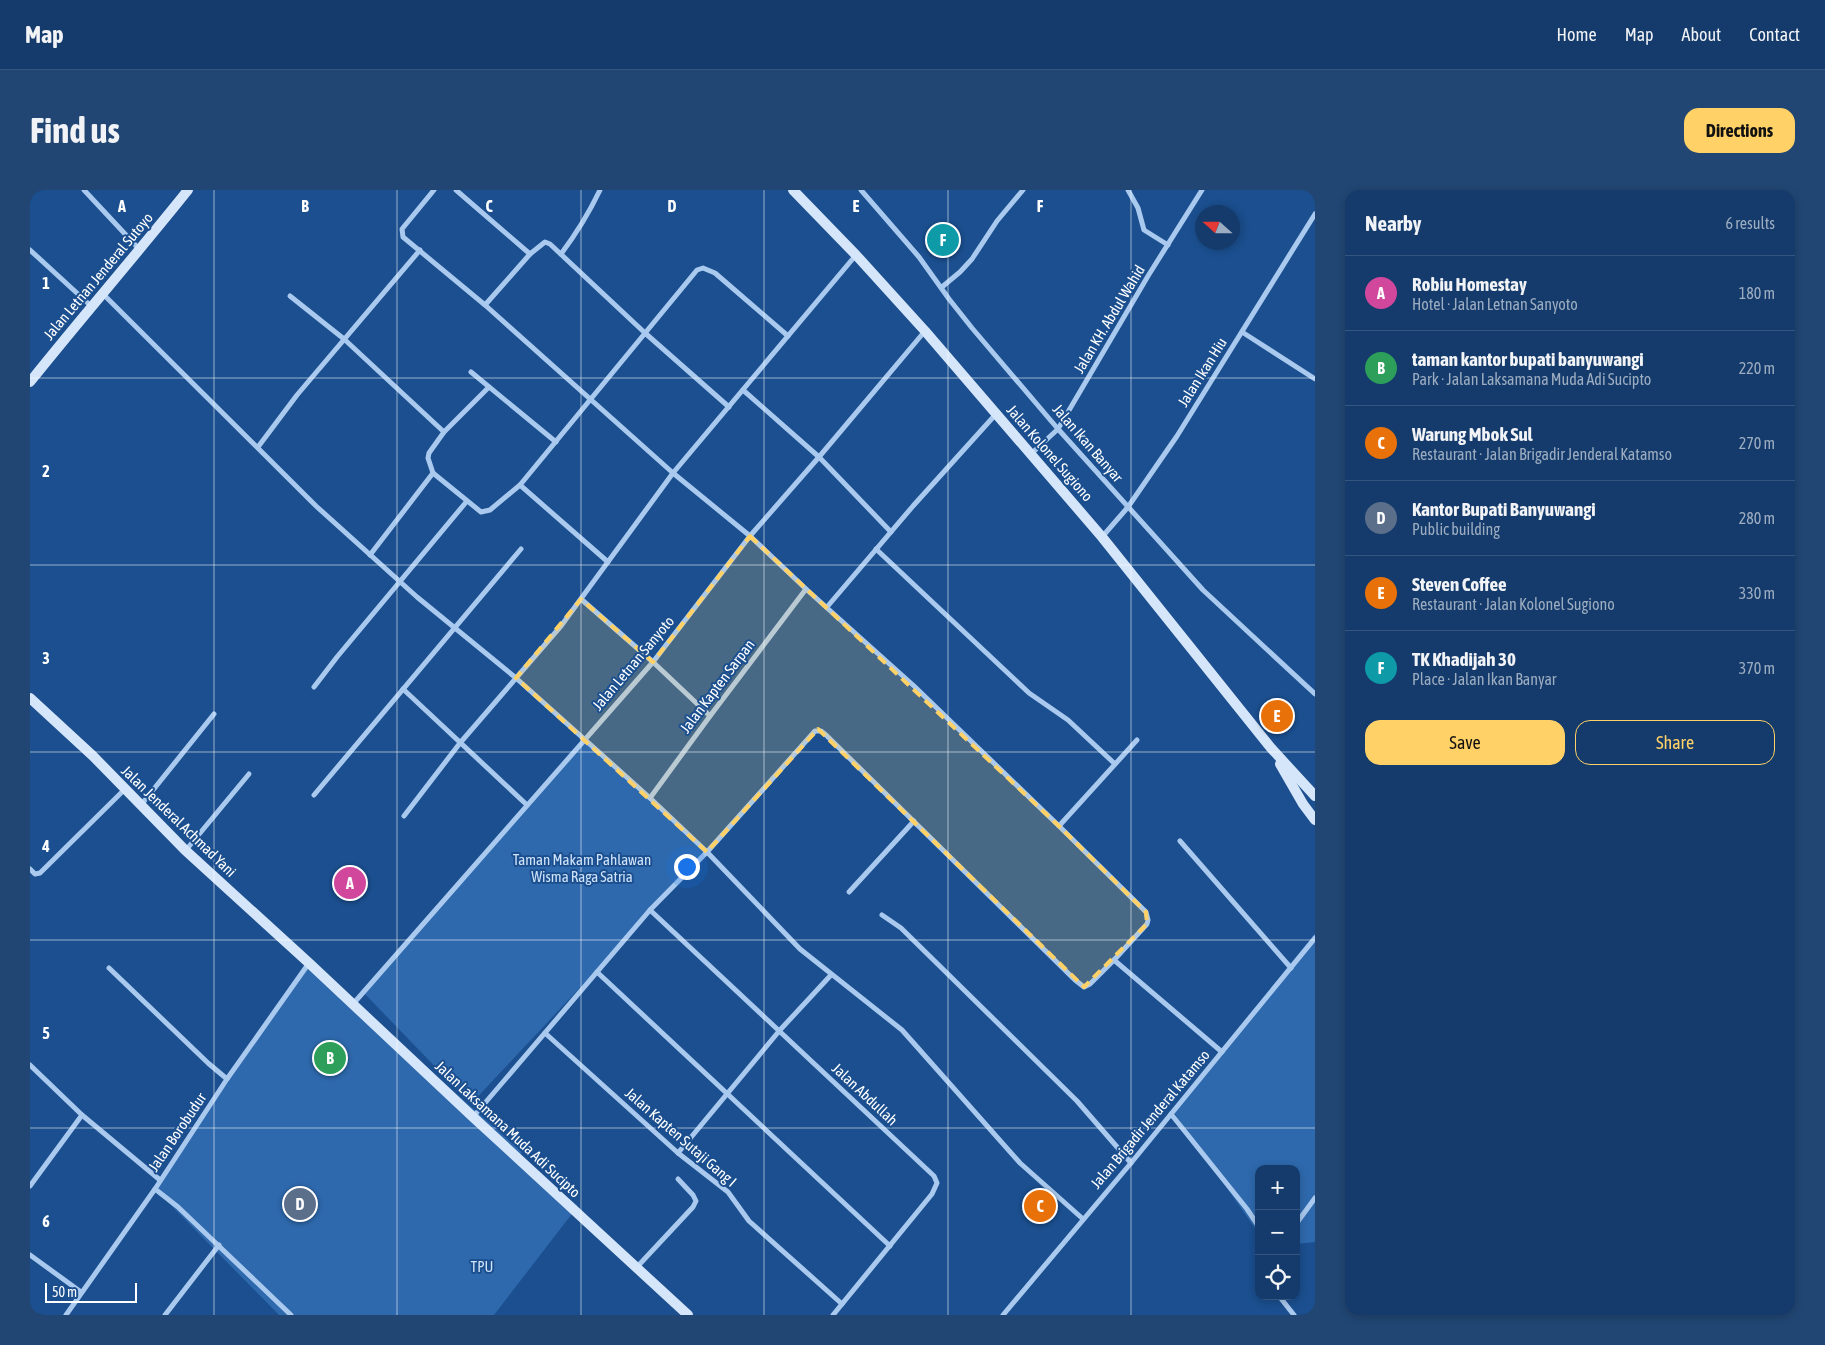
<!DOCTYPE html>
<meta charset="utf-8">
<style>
body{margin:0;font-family:"Asap Condensed",sans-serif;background:#214673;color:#f1f3f6}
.controls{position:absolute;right:15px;bottom:15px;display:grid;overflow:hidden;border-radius:10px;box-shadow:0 2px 8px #0003}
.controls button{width:45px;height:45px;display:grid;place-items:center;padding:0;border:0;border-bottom:1px solid #33557e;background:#143b6b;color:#f1f3f6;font:25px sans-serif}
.compass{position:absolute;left:1165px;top:15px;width:45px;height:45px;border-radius:50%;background:#143b6b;box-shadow:0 2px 8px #0003;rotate:291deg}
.scale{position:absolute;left:15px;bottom:12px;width:92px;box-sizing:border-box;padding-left:5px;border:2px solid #fff;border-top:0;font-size:14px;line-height:18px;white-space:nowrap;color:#fff;-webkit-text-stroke:4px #1b4f8f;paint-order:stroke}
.you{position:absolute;left:656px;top:676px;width:18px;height:18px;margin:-12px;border:4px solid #fff;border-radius:50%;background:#1a73e8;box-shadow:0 0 0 8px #1a73e833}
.badge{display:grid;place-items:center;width:32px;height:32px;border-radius:50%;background:#ffd166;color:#fff;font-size:16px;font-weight:700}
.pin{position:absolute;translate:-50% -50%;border:2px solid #fff;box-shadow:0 1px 5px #0006}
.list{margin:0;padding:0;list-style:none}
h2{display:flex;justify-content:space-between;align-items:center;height:65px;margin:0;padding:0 20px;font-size:21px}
h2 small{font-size:16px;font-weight:400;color:#9dadc1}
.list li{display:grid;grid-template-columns:32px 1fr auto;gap:15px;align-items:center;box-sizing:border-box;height:75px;padding:0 20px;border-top:1px solid #33557e}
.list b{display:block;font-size:19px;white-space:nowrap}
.list p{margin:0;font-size:16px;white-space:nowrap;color:#9dadc1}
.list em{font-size:16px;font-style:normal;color:#9dadc1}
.actions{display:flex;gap:10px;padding:15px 20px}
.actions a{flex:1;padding:11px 0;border:1px solid #ffd166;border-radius:15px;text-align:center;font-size:18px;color:#ffd166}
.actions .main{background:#ffd166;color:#111}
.icon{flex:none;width:28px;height:28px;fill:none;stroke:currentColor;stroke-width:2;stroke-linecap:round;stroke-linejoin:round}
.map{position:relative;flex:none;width:1285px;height:1125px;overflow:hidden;border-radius:15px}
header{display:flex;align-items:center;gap:30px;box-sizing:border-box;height:70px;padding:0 25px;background:#143b6b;border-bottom:1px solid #33557e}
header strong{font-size:24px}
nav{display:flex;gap:28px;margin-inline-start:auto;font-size:18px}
.intro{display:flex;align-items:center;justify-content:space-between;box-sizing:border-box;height:120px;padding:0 30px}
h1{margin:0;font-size:35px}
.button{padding:12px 22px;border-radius:15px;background:#ffd166;color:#111;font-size:18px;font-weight:700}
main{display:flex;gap:30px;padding:0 30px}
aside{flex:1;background:#143b6b;border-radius:15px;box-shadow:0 2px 8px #0003}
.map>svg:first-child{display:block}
.green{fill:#2e69ad}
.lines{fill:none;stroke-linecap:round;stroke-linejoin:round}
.street{stroke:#a9c9ee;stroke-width:5}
.secondary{stroke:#d6e6fa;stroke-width:10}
.marked{fill:#ffd166;fill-opacity:0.2;stroke:#ffd166;stroke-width:4;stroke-dasharray:10 6;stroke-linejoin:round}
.grid{fill:none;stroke:#fff;stroke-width:1;stroke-opacity:0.55}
.labels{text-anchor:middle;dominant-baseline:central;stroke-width:4;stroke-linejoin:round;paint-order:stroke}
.street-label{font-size:15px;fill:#fff;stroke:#1b4f8f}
.park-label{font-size:15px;fill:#cfe3fa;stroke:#1b4f8f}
.grid-label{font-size:16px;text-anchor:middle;font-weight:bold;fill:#fff;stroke:#1b4f8f;stroke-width:4;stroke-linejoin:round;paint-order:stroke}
</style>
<header>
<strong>Map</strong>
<nav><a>Home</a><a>Map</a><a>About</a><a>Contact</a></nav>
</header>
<div class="intro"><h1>Find us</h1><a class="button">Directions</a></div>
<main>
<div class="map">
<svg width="1285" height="1125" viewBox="0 0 1285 1125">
<rect width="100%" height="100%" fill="#1b4f8f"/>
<g class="green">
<polygon points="555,550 677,662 441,914 333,802"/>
<polygon points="1285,743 1285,1052 1266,1054 1266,979 1229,979 1229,1044 1143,921"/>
<polygon points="279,773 492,962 488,968 548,1016 464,1125 249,1125 125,999"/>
</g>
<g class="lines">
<g class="street">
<polyline points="54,0 110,60"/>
<polyline points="404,0 372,39 373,47 455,115 643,283 720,346 776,399 884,496 1029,636 1116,722 1118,730 1117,734 1084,770 1192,862"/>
<polyline points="426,0 500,64"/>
<polyline points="831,0 889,67 919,109 942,138 1028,239 1173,400 1285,504"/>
<polyline points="1098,0 1108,18 1114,40 1138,55"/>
<polyline points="0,60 61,116"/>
<path d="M 531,64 C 546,44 559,23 570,0"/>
<polyline points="912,97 930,82 942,69 967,31 993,0"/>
<polyline points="73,104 286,316 387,407 486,488 620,608 677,662 770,759 872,840 990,973 1053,1029"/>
<polyline points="260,106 314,149 414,242"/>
<polyline points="455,115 500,64 515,52 520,54 615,143 699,217"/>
<polyline points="1212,142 1285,189"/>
<polyline points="441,182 526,252"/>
<polyline points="459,197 414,242 399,263 398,268 403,283 451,322 460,320 490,295"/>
<polyline points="713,200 789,267 861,342"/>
<polyline points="228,257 267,205 390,60"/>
<polyline points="1001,264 1028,239 1118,86 1172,0"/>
<polyline points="1072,347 1098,317 1147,246 1285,24"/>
<polyline points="846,359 999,503 1038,530 1085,574"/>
<polyline points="340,365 403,283"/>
<polyline points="578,372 490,295 667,80 673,78 685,83 758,146"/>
<polyline points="551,409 623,472 680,526"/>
<polyline points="797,417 883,316 966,224"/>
<polyline points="284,497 307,467 437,311"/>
<polyline points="373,499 497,615"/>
<polyline points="284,605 491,359"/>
<polyline points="620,608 680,526 776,399"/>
<polyline points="111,615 184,524"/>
<polyline points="374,626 430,553 531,436 643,283 826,65"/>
<polyline points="1029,636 1107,550"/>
<polyline points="1150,651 1261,778"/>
<polyline points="156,660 219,584"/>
<polyline points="0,679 5,684 10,683 94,600"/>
<polyline points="819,702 884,631"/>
<polyline points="620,720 904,986 907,993 902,1004 803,1125"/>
<polyline points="852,725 871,738 1047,911 1101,973"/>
<polyline points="79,778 178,873 197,889"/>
<polyline points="567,782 860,1056"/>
<polyline points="323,814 623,472 720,346 789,267 895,141"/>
<polyline points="515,843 648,963 698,1002 719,1031 812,1114"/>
<polyline points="0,875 52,925 130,990"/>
<polyline points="1141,924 1217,1019 1229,1037"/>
<polyline points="443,927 620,720 677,662 785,541 791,541 796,545 1045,790 1054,797 1060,794 1084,770"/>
<polyline points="648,963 750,840 801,785"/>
<polyline points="0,996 52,925"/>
<polyline points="125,999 148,1017 261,1125"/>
<polyline points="1266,1034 1285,1008"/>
<polyline points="0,1065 51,1102"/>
<polyline points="607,1077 663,1017 666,1011 663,1005 648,989"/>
<polyline points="1249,1106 1264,1125"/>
<polyline points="36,1125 125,999 197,889 279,773"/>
<polyline points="135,1125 189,1055"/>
<polyline points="973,1125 1101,973 1285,748"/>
</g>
<g class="secondary">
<polyline points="763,0 826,65 895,141 1072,347 1241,558 1285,606"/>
<path d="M 0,192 C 52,127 106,65 158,0"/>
<polyline points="0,508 63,566 155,660 279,773 443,927 658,1125"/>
<polyline points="1250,574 1273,614 1285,630"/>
</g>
</g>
<path class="marked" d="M 720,346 L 1029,636 L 1116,722 L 1117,734 L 1054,797 L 788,539 L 677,662 L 486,488 L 551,409 L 623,472 Z"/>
<path class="grid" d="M 184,0 L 184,1125M 367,0 L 367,1125M 551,0 L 551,1125M 734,0 L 734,1125M 918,0 L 918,1125M 1101,0 L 1101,1125M 0,188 L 1285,188M 0,375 L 1285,375M 0,562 L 1285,562M 0,750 L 1285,750M 0,938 L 1285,938"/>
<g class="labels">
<g class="street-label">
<text transform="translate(68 86) rotate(-50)">Jalan Letnan Jenderal Sutoyo</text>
<text transform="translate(1079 129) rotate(-59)">Jalan KH. Abdul Wahid</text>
<text transform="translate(1172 182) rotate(-58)">Jalan Ikan Hiu</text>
<text transform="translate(1058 253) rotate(49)">Jalan Ikan Banyar</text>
<text transform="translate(1020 263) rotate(49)">Jalan Kolonel Sugiono</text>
<text transform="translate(603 473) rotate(-50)">Jalan Letnan Sanyoto</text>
<text transform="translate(687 496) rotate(-53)">Jalan Kapten Sarpan</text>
<text transform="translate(149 631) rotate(44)">Jalan Jenderal Achmad Yani</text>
<text transform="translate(835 904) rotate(43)">Jalan Abdullah</text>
<text transform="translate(1120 929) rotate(-50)">Jalan Brigadir Jenderal Katamso</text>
<text transform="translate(478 939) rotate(43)">Jalan Laksamana Muda Adi Sucipto</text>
<text transform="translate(147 942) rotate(-56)">Jalan Borobudur</text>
<text transform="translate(651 947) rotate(41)">Jalan Kapten Sutaji Gang I</text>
</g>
<g class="park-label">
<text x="552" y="669">Taman Makam Pahlawan<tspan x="552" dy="17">Wisma Raga Satria</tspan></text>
<text x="452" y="1076">TPU</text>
</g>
</g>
<g class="grid-label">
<text x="92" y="22">A</text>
<text x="275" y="22">B</text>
<text x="459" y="22">C</text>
<text x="642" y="22">D</text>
<text x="826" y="22">E</text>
<text x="1010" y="22">F</text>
<text x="16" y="99">1</text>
<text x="16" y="287">2</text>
<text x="16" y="474">3</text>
<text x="16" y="662">4</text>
<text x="16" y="849">5</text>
<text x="16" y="1037">6</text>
</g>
</svg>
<div class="controls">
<button>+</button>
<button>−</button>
<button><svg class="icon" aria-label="locate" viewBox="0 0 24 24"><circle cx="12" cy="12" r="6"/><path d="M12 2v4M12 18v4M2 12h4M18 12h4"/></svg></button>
</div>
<svg class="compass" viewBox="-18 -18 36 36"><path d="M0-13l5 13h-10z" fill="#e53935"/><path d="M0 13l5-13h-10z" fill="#9dadc1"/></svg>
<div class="scale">50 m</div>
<div class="you"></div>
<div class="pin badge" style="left:320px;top:693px;background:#d1479c">A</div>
<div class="pin badge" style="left:300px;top:868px;background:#2e9e5b">B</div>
<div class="pin badge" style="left:1010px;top:1016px;background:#e8710a">C</div>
<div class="pin badge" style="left:270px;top:1014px;background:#5c6f8a">D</div>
<div class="pin badge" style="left:1247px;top:526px;background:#e8710a">E</div>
<div class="pin badge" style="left:913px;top:50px;background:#0f9aa8">F</div>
</div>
<aside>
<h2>Nearby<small>6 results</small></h2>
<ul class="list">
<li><span class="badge" style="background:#d1479c">A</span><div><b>Robiu Homestay</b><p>Hotel · Jalan Letnan Sanyoto</p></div><em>180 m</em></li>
<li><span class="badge" style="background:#2e9e5b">B</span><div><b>taman kantor bupati banyuwangi</b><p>Park · Jalan Laksamana Muda Adi Sucipto</p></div><em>220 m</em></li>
<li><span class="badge" style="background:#e8710a">C</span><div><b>Warung Mbok Sul</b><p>Restaurant · Jalan Brigadir Jenderal Katamso</p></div><em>270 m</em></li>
<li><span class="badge" style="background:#5c6f8a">D</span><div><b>Kantor Bupati Banyuwangi</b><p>Public building</p></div><em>280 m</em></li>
<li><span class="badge" style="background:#e8710a">E</span><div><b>Steven Coffee</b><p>Restaurant · Jalan Kolonel Sugiono</p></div><em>330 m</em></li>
<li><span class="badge" style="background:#0f9aa8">F</span><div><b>TK Khadijah 30</b><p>Place · Jalan Ikan Banyar</p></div><em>370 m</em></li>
</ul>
<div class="actions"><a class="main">Save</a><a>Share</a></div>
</aside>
</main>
